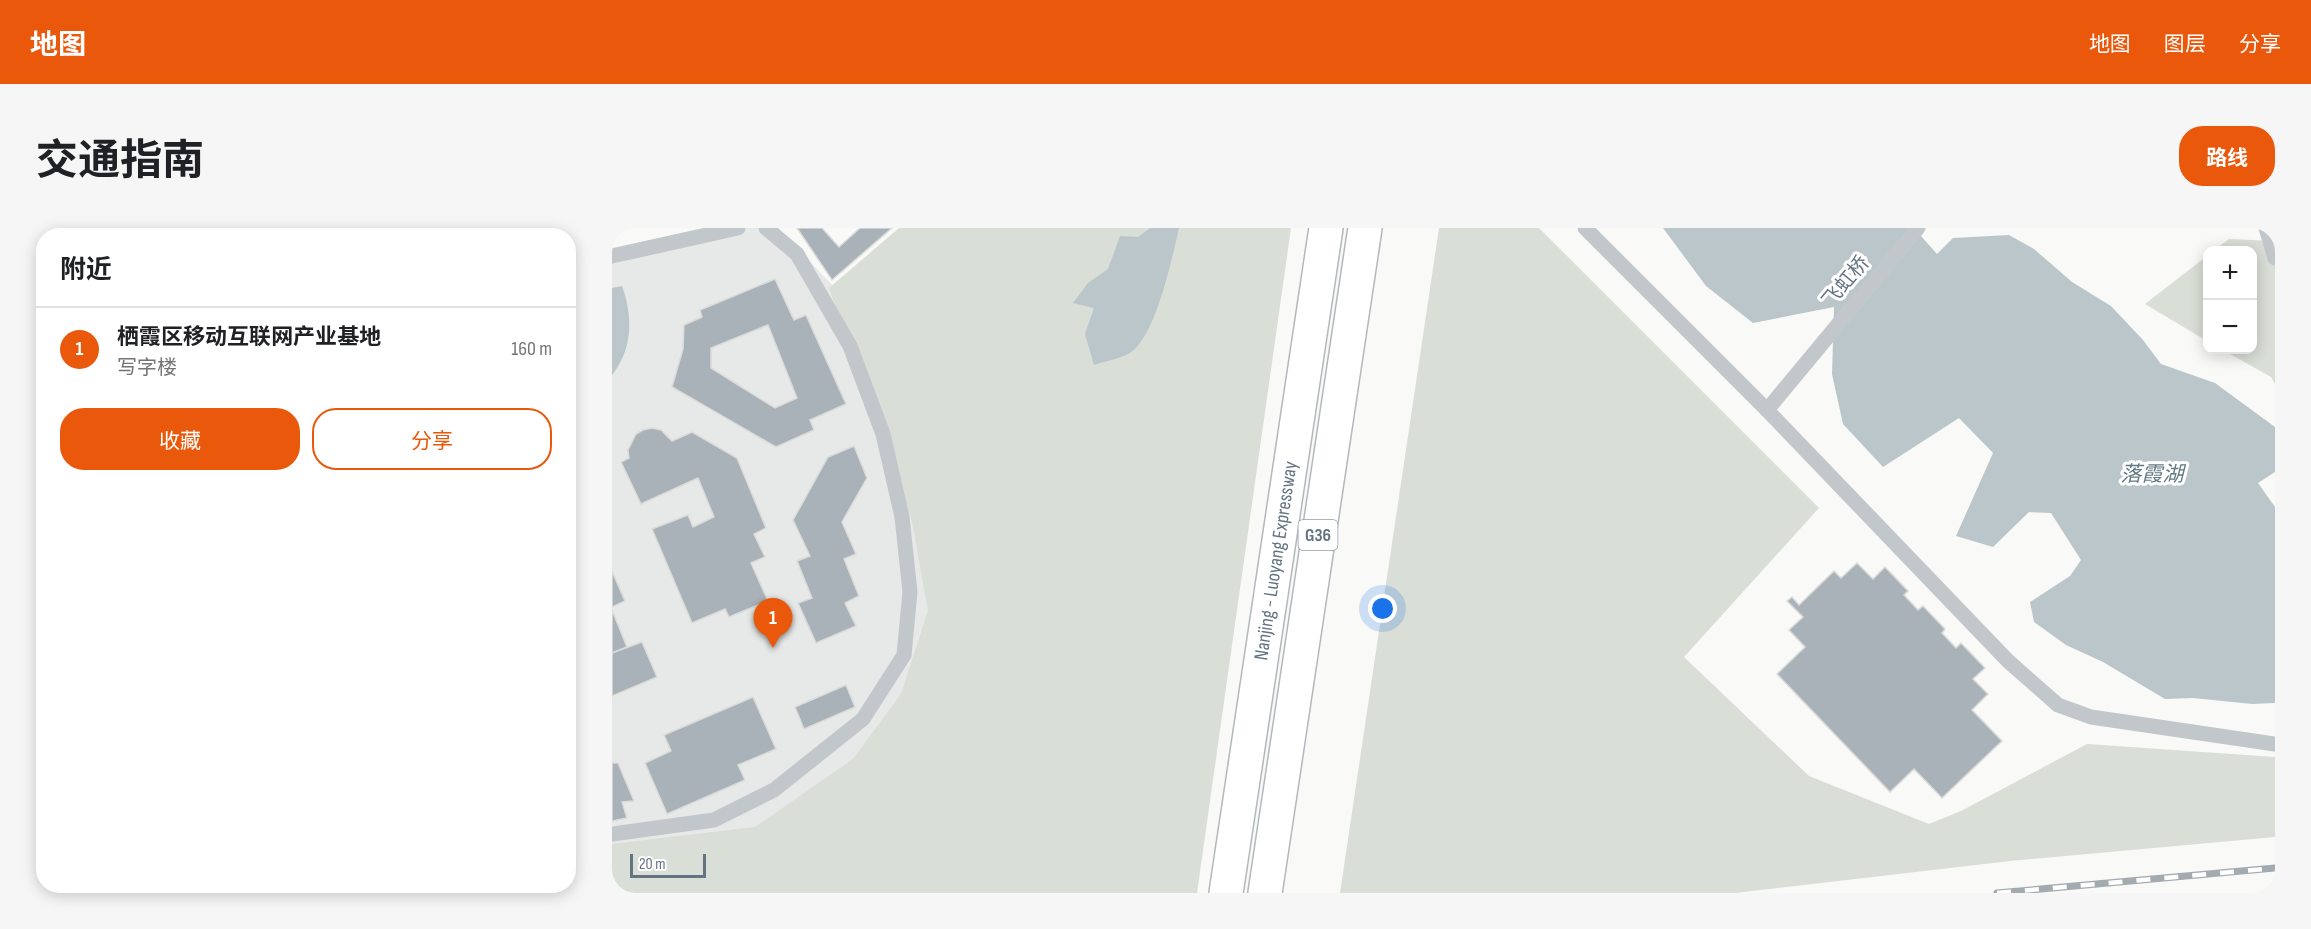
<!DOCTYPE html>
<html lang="zh">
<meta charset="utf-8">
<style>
body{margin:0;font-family:"Sofia Sans Condensed","Noto Sans SC",sans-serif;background:#f6f6f6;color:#202124}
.controls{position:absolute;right:18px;top:18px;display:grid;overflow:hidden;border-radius:12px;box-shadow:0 3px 15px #0003}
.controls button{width:54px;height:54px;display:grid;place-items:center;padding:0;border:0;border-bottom:2px solid #e0e0e0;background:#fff;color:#202124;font:30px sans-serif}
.scale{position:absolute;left:18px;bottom:15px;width:76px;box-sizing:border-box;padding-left:6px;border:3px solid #647482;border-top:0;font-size:16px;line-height:21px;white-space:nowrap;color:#647482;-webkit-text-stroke:4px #fff;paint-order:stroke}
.you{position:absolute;left:771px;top:381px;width:21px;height:21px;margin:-15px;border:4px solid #fff;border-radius:50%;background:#1a73e8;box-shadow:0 0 0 9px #1a73e833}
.badge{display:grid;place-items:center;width:39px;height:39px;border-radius:50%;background:#ea580c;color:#fff;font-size:20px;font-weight:700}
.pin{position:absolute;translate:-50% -50px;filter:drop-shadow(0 2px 3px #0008)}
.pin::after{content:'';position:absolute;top:32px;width:21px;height:18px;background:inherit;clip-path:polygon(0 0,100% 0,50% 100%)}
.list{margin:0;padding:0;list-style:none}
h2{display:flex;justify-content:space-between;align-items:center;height:78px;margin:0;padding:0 24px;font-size:26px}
h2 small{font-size:20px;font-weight:400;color:#757577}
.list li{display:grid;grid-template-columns:39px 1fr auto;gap:18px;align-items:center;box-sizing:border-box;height:84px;padding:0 24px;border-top:2px solid #e0e0e0}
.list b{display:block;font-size:22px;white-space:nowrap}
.list p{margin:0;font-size:20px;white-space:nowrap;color:#757577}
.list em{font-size:20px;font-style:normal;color:#757577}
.actions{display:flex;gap:12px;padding:18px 24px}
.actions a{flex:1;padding:14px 0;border:2px solid #ea580c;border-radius:24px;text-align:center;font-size:21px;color:#ea580c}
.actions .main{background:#ea580c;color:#fff}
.map{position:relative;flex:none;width:1663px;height:665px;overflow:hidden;border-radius:24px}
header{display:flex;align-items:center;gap:36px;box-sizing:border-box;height:84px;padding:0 30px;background:#ea580c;color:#fff}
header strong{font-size:28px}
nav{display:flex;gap:33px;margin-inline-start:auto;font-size:21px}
.intro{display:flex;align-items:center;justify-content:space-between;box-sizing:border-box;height:144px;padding:0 36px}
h1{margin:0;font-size:42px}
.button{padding:15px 27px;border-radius:24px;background:#ea580c;color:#fff;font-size:21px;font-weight:700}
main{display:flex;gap:36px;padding:0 36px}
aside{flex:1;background:#fff;border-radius:24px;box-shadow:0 3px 15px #0003}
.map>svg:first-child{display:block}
.built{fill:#e7e8e8}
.green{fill:#d9ded6}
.water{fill:#bbc6cb}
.building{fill:#a9b2b8;stroke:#dbdbd9;stroke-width:1.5;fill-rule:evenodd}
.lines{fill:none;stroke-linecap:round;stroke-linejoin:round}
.motorway-casing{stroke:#b3b8bc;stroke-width:36}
.service{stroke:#c2c7cb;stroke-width:15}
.motorway{stroke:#fff;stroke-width:33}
.rail-casing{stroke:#a3aab0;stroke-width:7}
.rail{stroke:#fff;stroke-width:4.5;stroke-dasharray:14;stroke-linecap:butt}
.labels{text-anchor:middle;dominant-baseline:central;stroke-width:6;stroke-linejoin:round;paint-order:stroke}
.shield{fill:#fff;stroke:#929ea8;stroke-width:1.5}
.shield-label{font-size:18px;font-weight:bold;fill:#647482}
.street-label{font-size:20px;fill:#647482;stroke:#fff}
.water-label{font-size:21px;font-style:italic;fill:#637a83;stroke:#fff}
</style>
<header>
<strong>地图</strong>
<nav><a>地图</a><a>图层</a><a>分享</a></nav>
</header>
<div class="intro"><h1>交通指南</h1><a class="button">路线</a></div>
<main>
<aside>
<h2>附近<small></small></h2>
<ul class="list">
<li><span class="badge">1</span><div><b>栖霞区移动互联网产业基地</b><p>写字楼</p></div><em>160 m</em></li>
</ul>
<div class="actions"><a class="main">收藏</a><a>分享</a></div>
</aside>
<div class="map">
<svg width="1663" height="665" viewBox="0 0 1663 665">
<rect width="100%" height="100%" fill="#f9f9f7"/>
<polygon class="built" points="114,0 166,0 241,79 310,291 335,548 295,621 0,635 0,29"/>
<g class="green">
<polygon points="287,0 679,0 585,665 0,665 0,616 143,599 241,531 289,466 316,383 300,293 217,60"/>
<polygon points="827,0 927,0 1207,280 1072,429 1197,548 1317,596 1349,583 1475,516 1663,529 1663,609 1398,633 1124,665 728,665"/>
<polygon points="1617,11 1663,13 1663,156 1659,149 1611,122 1640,122 1640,22 1602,22"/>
<polygon points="1595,28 1595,113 1533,76"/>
</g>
<g class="water">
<path d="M 538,0 L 567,0 C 560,30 544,108 518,125 C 508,131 493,133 482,137 L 473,106 L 482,80 L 461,75 L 476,55 L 496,41 L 508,8 L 526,9 Z"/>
<polygon points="1051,0 1302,0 1325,26 1341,10 1397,7 1422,21 1460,54 1499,78 1531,112 1549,136 1603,155 1663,199 1663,244 1646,255 1663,279 1663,475 1640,476 1581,470 1553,471 1491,434 1454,417 1422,394 1418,374 1458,348 1469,332 1439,285 1417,284 1381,319 1344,308 1381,225 1347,190 1271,239 1231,196 1220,146 1222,79 1141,95 1094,58"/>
<path d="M 10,58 C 21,89 21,120 0,147 L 0,60 Z"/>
</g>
<g class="building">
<polygon points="185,0 210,0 227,19 248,0 280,0 220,52"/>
<path d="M 163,51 L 182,92 L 194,87 L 234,176 L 198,192 L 202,202 L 164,219 L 60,159 L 71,121 L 72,97 L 90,89 L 88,82 ZM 156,97 L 185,170 L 163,180 L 99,140 L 99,120 Z"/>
<polygon points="40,200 49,202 60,213 80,204 125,230 154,300 142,306 153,329 139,335 156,373 117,389 113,381 80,395 40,301 76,287 81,299 102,289 86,250 29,276 9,234 17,230 16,222 24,206 31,202"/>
<polygon points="242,218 255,250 230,294 244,326 232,331 247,368 233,375 244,398 204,415 186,375 200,370 185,333 198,328 181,292 216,229"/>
<polygon points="1245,335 1261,351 1273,339 1296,363 1292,367 1306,382 1311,378 1333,401 1330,405 1344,420 1349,415 1373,440 1361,451 1376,466 1360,482 1390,513 1330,570 1302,541 1278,564 1165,446 1193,419 1177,402 1191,389 1175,373 1180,369 1187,377 1222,343 1229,350"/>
<polygon points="0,343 13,373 0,379"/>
<polygon points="0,382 15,419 0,425"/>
<polygon points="30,414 45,449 0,468 0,425"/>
<polygon points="234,457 243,479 192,501 183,479"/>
<polygon points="141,469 164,521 126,537 133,552 55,586 33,535 59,523 52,507"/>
<polygon points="0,535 6,535 22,573 10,574 15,590 0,593"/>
</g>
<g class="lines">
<g class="motorway-casing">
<g id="motorway">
<path id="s1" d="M 614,665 L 714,0"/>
<polyline points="653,665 753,0"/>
</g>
</g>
<g class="service">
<polyline points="973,0 1155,182 1396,433 1446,477 1479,489 1663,516"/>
<polyline points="1654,0 1663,30"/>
<polyline points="0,28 126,0"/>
<polyline points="1155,182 1306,0"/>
<polyline points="0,606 102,592 162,562 251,491 292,427 298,364 290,289 271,206 238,118 185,26 154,0"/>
</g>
<use href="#motorway" class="motorway"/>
<g class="rail-casing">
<polyline id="rail" points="1385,665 1663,640"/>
</g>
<use href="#rail" class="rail"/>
</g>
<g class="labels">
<rect class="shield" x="686.5" y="292" width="39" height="30" rx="4.5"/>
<g class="shield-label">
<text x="706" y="307">G36</text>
</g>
<g class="street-label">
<text transform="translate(1234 54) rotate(-50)">飞虹桥</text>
<text stroke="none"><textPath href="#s1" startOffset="336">Nanjing - Luoyang Expressway</textPath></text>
</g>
<g class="water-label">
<text x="1540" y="246">落霞湖</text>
</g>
</g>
</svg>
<div class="controls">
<button>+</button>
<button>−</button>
</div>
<div class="scale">20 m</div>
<div class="you"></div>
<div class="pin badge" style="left:161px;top:420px">1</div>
</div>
</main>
